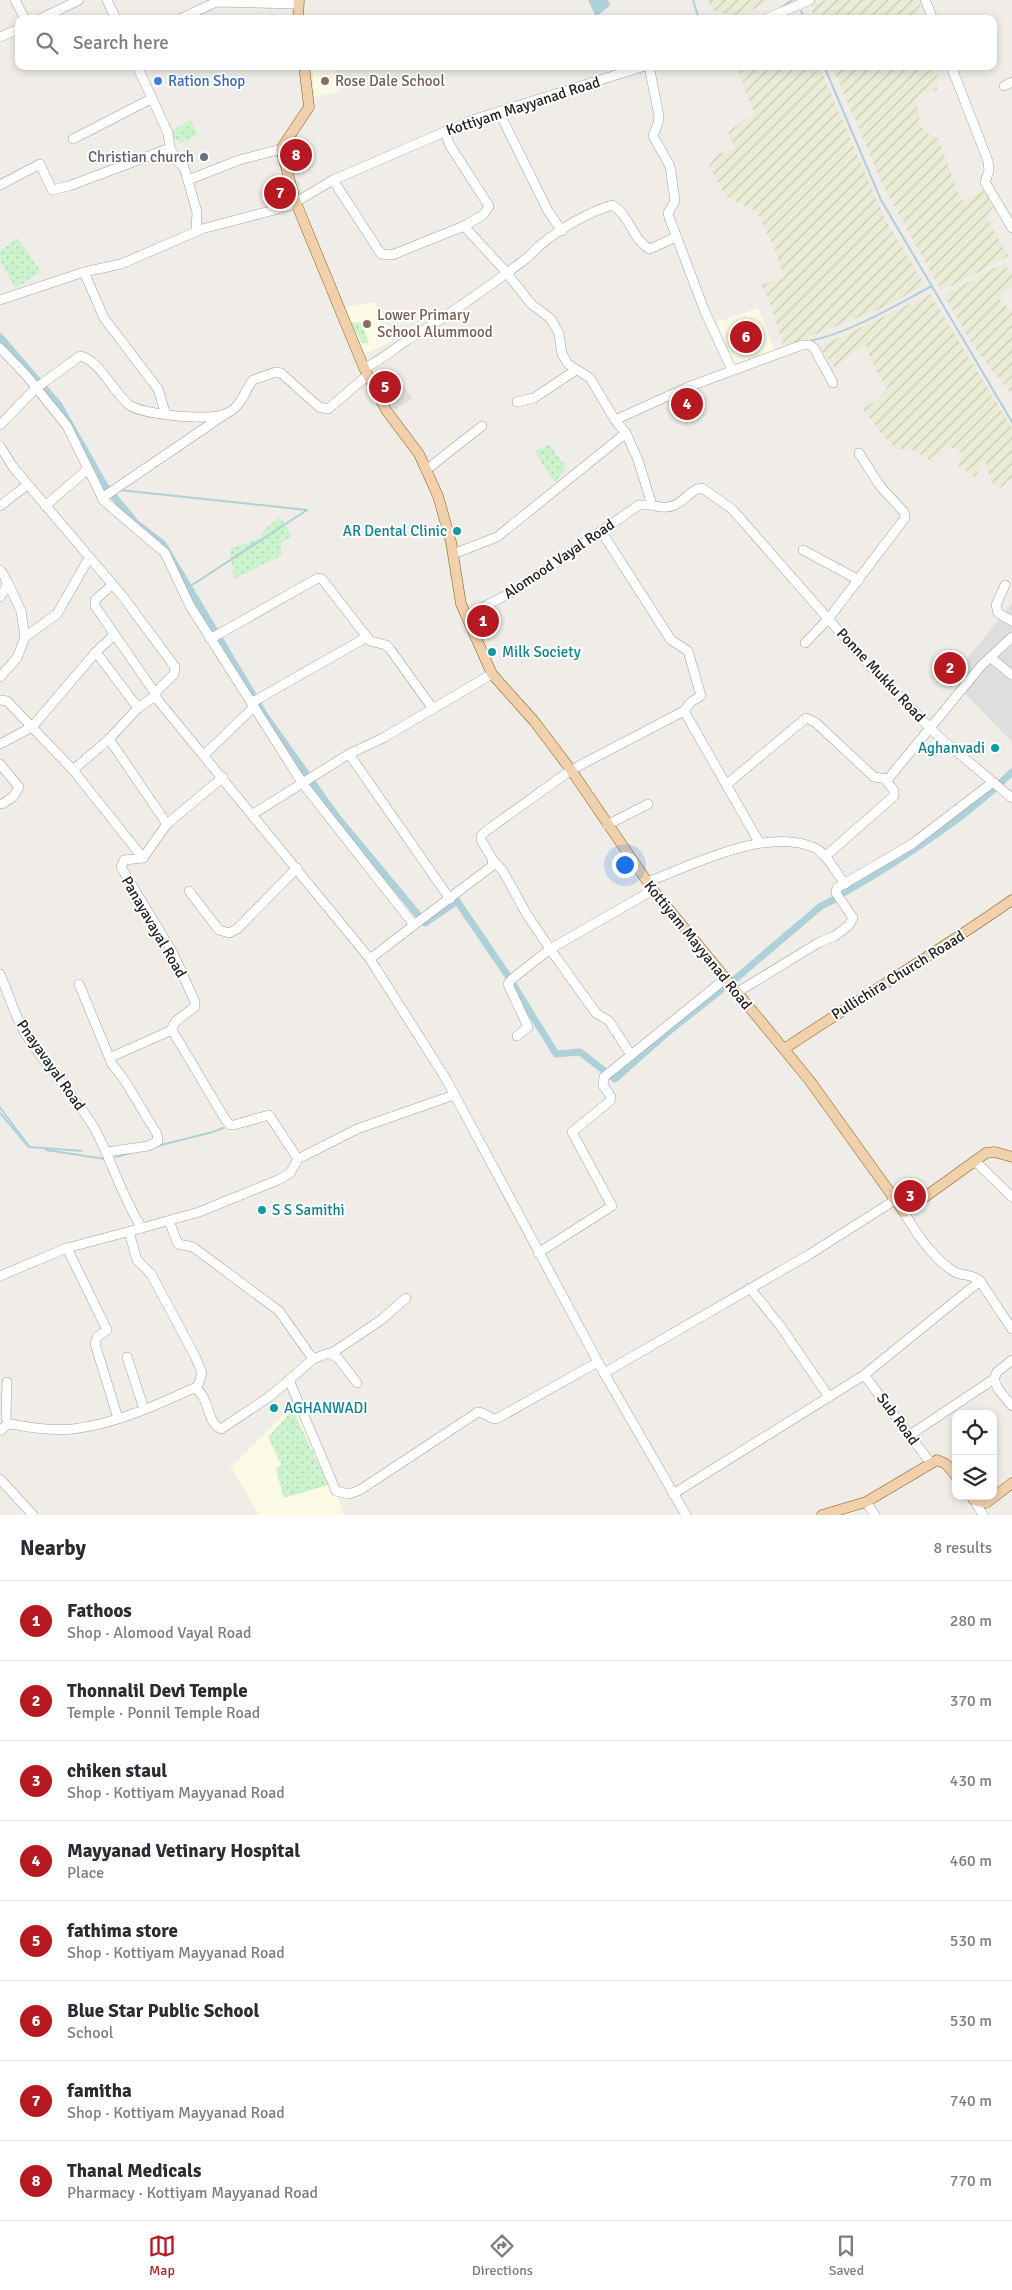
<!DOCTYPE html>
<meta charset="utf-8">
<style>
body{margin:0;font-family:Signika,sans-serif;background:#f7f7f7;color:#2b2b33}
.controls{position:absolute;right:15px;bottom:15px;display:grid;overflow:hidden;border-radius:10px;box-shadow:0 2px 8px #0003}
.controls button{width:45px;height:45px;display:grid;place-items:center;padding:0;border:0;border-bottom:1px solid #e1e1e2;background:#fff;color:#2b2b33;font:25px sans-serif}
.you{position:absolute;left:624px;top:864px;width:18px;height:18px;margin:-12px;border:4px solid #fff;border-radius:50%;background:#1a73e8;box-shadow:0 0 0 8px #1a73e833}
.badge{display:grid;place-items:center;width:32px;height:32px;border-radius:50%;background:#b71921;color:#fff;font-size:16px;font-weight:700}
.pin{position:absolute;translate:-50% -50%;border:2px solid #fff;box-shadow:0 1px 5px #0006}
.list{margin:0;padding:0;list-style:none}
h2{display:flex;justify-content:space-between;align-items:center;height:65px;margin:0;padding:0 20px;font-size:21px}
h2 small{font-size:16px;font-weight:400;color:#7c7c81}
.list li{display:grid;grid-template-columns:32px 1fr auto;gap:15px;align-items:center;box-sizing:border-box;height:80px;padding:0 20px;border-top:1px solid #e1e1e2}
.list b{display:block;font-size:19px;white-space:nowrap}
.list p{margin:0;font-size:16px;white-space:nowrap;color:#7c7c81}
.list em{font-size:16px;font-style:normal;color:#7c7c81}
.icon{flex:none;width:28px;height:28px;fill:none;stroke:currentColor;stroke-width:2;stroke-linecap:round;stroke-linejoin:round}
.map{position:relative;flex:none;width:1012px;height:1515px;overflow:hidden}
.search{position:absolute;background:#fff;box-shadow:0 2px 8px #0003;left:15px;right:15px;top:15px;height:55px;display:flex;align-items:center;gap:12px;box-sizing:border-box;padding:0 18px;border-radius:10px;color:#7c7c81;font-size:19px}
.sheet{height:705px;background:#fff}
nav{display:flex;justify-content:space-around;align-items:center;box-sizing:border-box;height:70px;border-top:1px solid #e1e1e2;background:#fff;font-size:14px;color:#7c7c81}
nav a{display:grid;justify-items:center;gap:2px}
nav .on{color:#b71921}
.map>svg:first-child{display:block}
.residential{fill:#dedede}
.education{fill:#fbfae5}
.farmland{fill:url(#farmland-furrows)}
.park{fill:url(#park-dots)}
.water{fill:#aed0d8}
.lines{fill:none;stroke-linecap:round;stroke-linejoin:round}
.stream{stroke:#aed0d8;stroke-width:2}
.canal{stroke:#aed0d8;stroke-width:7}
.minor-casing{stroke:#a1a1a1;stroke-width:10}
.major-casing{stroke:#8a5d13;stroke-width:11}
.minor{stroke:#fff;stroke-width:9}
.major{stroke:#f1d0ac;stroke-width:10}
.shop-dot{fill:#3f7fe0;stroke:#fff;stroke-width:2}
.education-dot{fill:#8d6e63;stroke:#fff;stroke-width:2}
.worship-dot{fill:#6b7280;stroke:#fff;stroke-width:2}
.culture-dot{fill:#0f9aa8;stroke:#fff;stroke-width:2}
.labels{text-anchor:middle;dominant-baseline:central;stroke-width:4;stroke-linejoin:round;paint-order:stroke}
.shop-label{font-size:15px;fill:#366cbe;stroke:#fff;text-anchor:start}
.education-label{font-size:15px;fill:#785e54;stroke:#fff;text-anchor:start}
.street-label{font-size:15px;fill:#202020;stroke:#fff}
.worship-label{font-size:15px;fill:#5b616d;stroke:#fff;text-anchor:end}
.culture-label{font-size:15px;fill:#0d838f;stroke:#fff;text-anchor:start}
</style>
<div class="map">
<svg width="1012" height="1515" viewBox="0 0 1012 1515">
<defs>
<pattern id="farmland-furrows" width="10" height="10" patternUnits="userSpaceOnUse" patternTransform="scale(1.25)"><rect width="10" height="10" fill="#ebecd6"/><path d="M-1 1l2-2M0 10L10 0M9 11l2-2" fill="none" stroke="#c9cab7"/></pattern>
<pattern id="park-dots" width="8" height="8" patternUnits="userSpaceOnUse" patternTransform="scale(1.25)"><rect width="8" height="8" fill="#ccf3cd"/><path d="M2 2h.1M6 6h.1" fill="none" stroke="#afd0b0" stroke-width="1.8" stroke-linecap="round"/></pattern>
</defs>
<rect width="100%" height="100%" fill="#f0ede8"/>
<g class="residential">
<polygon points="403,386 412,398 394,411 387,399"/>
<polygon points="1012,603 1012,742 951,679"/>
</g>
<g class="education">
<polygon points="313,69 333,69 340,92 314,97"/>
<polygon points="375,302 392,341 362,356 343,307"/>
<polygon points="758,308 775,352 734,367 717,322"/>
<polygon points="295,1403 338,1498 344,1515 259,1515 231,1467"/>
</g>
<g class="farmland">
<polygon points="708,0 770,0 739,17 712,10"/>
<polygon points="825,0 919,0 921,9 916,16 917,19 814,19 811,6"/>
<polygon points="736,66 819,66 886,221 925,285 880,309 808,337 801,342 783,344 770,303 761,285 784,277 775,250 756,211 726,197 709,166 718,154 735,149 728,132 754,113"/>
<polygon points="832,66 934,66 938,80 937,90 923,92 916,98 920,125 926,133 938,138 961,201 983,190 987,196 993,207 986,216 1008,256 958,283 941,290 885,190"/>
<polygon points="1004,263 1012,274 1012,286 999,298 1012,313 1012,395 973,346 944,295"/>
<polygon points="930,294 1012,428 1012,481 1008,480 1002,488 991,483 985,459 975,478 958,465 962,454 947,444 932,462 913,450 896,449 882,434 862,408 876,401 887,388 872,363 866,345 847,357 835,369 820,347"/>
</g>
<g class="park">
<polygon points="191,120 198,135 180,143 168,133"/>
<polygon points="18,238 41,272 15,288 0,260 0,251"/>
<polygon points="362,322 369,344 362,343 351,323"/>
<polygon points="549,444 566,467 555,483 534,451"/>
<polygon points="280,517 292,536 281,543 282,555 234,579 230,549 260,538 265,529"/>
<polygon points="293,1410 328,1485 284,1498 276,1470 281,1464 268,1437"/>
</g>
<g class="water">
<polygon points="588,0 608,0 610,5 596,17"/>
<polygon points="0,1106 30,1146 82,1150 83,1152 29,1148 0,1109"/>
</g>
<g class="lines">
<g class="stream">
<polyline points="693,0 699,19"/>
<polyline points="782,7 792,0"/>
<polyline points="801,11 804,19"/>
<polyline points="824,66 881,200 1012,422"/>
<path d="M 809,341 C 848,334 896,305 932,286"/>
<polyline points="105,486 112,488"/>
<polyline points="119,490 307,510 189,587"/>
<polyline points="0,1113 29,1147"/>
<polyline points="157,1146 213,1132 223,1128"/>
<polyline points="46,1150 105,1159"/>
<polyline points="116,1157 130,1153"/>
</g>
<g class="canal">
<polyline points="0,337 59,405 105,486 136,523 163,544 266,717 337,817 425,923 457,901 508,976 556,1054 580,1052 615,1079 668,1032 721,990"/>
<path d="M 842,894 C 899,861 965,819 1012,772"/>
<polyline points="734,980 821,906 835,899"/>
</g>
<g class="minor-casing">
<g id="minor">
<polyline points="15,0 25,19"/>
<polyline points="107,0 116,19"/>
<polyline points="925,0 933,19"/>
<polyline points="40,19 79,0"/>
<polyline points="180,19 216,2 298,4"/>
<polyline points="765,19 810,0"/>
<polyline points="0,37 19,29"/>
<polyline points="137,66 168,133 170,148 177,161 184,167 197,212 196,231"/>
<polyline points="649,66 659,116 658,123 653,136 670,166 675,201 668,213 669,217 705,312 732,370"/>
<polyline points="951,66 988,161 989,171 985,182 1012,228"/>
<polyline points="1004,86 1012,82"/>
<polyline points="499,112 548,211 562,231"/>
<path d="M 445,131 L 449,144 L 489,206 L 483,215 L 464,226 L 507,273 L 531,304 L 550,318 L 555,326 L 559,334 L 562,354 L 568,364 L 590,378 L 615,420 L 626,433 L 638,460 L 652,505 C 681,515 686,489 702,488 L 732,509 L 866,662 L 938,736 L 1012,798"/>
<polyline points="73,139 151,99"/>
<polyline points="188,180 239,160 281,149"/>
<polyline points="333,180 381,254 392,255 464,226"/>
<polyline points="0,185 40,164 52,190 69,186 170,148"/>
<polyline points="84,272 104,318 158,389 166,415"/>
<polyline points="0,300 84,272 121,264 202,229 289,206 333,180 472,120 645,66"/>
<polyline points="0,348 26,375 67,426 104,501 165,553 190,606 303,784 414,925 492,866 493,860 481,840 481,836 486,831 571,770 684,711"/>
<path d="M 364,368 C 381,361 393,349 409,339 C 447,317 484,290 519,264 C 527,259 533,252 539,246 C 560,229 587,213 612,205 C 630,215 632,240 650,249 L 676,237"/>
<polyline points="517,402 534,398 576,370"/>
<polyline points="615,420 688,387 802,345 810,345 814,348 833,383"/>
<path d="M 0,425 L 36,388 L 80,356 C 98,359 114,392 128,404 C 140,415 209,421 225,414 C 241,408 244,392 253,380 L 276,372 L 281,373 L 319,407 L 328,409 L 368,375"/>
<polyline points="0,446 13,467 124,598 175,667 174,674 155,693 157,699 370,959 446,1079 604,1373 686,1515"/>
<polyline points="426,470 482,426"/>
<polyline points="102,498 224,415"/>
<polyline points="0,506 27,485"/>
<polyline points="45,506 88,469"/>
<polyline points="601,531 671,640 688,651 701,696 691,702 684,711 759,842"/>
<polyline points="803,550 859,580"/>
<polyline points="453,554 497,537 626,433"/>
<polyline points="0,570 5,577 7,586 0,597"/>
<polyline points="7,581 21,611 25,637"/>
<polyline points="112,585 95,600 95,606 155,693"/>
<polyline points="1005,585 996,605 998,613 1012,621"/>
<polyline points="466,616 516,590 639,505 652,505"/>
<polyline points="210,639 318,578 322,579 370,641 386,645 390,649 433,709"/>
<polyline points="805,643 829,618 905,518 904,512 880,486 859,453"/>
<polyline points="96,652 138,708"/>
<polyline points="990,657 1012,675"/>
<polyline points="0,677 17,658 25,637 57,614 89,558"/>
<polyline points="0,700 7,701 73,770 143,858"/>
<polyline points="251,703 367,637"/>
<polyline points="109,739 167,824"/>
<polyline points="0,744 32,727 96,652 114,635"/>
<polyline points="349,754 450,899"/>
<polyline points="204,755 254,707"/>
<polyline points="0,764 19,787 13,797 2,804"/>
<polyline points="73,770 109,739 138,708 155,696"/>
<path d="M 223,777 L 167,824 L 143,858 L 124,860 L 121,867 L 173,953 L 195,1002 L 195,1006 C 189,1014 172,1019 172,1030 L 225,1119 L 230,1125 L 234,1125 L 269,1115 L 298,1159"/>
<polyline points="726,785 806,718 815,722 874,777 888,779 981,666 1012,637"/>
<polyline points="253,814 349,754 383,738 492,674"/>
<polyline points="607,825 648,804"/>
<polyline points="823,855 828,854 894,796 894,791 885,779"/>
<polyline points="493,860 503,871 526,913 550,949 596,1013 609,1021 631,1055"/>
<path d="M 647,882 C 693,865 768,826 815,848 C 827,854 837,874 845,884"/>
<polyline points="189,891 219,930 229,933 237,929 297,868"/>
<polyline points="370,959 414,925"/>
<path d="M 0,974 C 9,994 14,1014 25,1033 C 45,1066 73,1093 93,1126 C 112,1159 121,1196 142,1228 L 199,1212 L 278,1180 L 290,1173 L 298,1159 L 357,1129 L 454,1095"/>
<polyline points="79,984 112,1064 125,1081 157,1134 158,1141 148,1146 107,1152"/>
<polyline points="736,993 818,943 835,936 849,925 853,918 836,893 837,888 912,844 993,782"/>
<polyline points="517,1036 528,1027 508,984 512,979 550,949 653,890"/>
<polyline points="109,1058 172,1030"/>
<polyline points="975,1161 1012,1197"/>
<path d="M 904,1212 C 915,1232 935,1261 955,1272 C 964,1277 972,1273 980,1281 L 1012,1329"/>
<polyline points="169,1221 178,1244 193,1247 279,1311 313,1359"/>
<polyline points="129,1232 137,1260 151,1274 195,1356 202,1373 197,1389"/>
<polyline points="67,1248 107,1330 97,1337 95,1344 118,1418"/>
<polyline points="538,1253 612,1206 572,1132 610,1101 611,1097 603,1085 604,1077 725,979"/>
<polyline points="0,1276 67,1248 142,1228"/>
<polyline points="750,1288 781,1327 829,1397"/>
<polyline points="332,1353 381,1320 406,1298"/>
<polyline points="127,1357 144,1409"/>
<polyline points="1012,1360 997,1372 994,1379 998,1389 1012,1406"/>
<polyline points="604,1373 810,1254 895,1200"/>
<polyline points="864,1375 930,1462"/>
<polyline points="289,1380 313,1359 329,1353 338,1358 357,1383"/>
<polyline points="6,1418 7,1382"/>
<path d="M 0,1431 L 6,1425 L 11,1424 C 31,1428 53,1431 73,1429 C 115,1424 157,1405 194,1388 C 211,1396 205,1422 221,1429 L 269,1397 L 289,1380 L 336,1491 L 349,1494 L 360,1490 L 478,1412 C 486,1412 490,1421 498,1418 L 598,1362"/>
<polyline points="910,1435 994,1379"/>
<polyline points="0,1479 33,1515"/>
<polyline points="673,1494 864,1375 980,1281"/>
<polyline points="974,1500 983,1515"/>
<polyline points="866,1502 875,1515"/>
</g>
</g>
<g class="major-casing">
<g id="major">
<polyline points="298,19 299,0"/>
<polyline points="304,66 309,107 281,149 296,203 364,368 386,410 419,454 438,496 451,542 461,604 492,674 534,721 571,770 653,890 810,1081 904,1212 986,1153 995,1152 1012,1157"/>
<path d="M 784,1049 C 859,999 938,952 1012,900"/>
<polyline points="971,1496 974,1500 986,1503 1012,1483"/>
<polyline points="822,1515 866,1502 937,1460 946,1464 956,1476"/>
</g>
</g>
<use href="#minor" class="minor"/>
<use href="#major" class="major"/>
</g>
<circle class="shop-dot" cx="158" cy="81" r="5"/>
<g class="education-dot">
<circle cx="325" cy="81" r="5"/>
<circle cx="367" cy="324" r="5"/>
</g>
<circle class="worship-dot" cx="204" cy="157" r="5"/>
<g class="culture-dot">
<circle cx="457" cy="531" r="5"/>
<circle cx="492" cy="652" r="5"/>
<circle cx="995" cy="748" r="5"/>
<circle cx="262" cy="1210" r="5"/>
<circle cx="274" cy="1408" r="5"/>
</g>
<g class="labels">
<g class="shop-label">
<text x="168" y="81">Ration Shop</text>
</g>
<g class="education-label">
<text x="335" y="81">Rose Dale School</text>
<text x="377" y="315">Lower Primary<tspan x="377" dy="17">School Alummood</tspan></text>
</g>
<g class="street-label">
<text transform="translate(523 106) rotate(-18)">Kottiyam Mayyanad Road</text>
<text transform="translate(559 559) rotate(-34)">Alomood Vayal Road</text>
<text transform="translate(881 675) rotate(47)">Ponne Mukku Road</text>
<text transform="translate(154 927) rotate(60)">Panayavayal Road</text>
<text transform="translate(698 945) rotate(51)">Kottiyam Mayyanad Road</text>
<text transform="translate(898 975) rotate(-32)">Pullichira Church Roaad</text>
<text transform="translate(51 1065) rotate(55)">Pnayavayal Road</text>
<text transform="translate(898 1419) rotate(54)">Sub Road</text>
</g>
<g class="worship-label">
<text x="194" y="157">Christian church</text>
</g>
<g class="culture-label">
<text x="447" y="531" text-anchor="end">AR Dental Clinic</text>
<text x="502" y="652">Milk Society</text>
<text x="985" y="748" text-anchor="end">Aghanvadi</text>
<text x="272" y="1210">S S Samithi</text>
<text x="284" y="1408">AGHANWADI</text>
</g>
</g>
</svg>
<div class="controls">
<button><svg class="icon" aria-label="locate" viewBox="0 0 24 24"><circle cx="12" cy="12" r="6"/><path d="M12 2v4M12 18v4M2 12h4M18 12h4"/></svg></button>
<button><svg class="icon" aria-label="layers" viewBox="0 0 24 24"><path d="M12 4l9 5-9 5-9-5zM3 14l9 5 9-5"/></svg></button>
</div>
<div class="you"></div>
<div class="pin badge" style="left:483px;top:621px">1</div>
<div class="pin badge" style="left:950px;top:668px">2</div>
<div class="pin badge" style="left:910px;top:1196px">3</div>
<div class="pin badge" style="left:687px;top:404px">4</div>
<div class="pin badge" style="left:385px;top:387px">5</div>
<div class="pin badge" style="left:746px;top:337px">6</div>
<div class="pin badge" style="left:280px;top:193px">7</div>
<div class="pin badge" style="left:296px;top:155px">8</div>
<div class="search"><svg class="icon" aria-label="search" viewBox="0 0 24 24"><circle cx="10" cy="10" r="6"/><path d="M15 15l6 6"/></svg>Search here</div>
</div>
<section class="sheet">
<h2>Nearby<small>8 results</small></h2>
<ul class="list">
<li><span class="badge">1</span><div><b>Fathoos</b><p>Shop · Alomood Vayal Road</p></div><em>280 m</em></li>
<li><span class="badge">2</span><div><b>Thonnalil Devi Temple</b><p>Temple · Ponnil Temple Road</p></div><em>370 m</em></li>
<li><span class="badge">3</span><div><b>chiken staul</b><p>Shop · Kottiyam Mayyanad Road</p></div><em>430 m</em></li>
<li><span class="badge">4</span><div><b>Mayyanad Vetinary Hospital</b><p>Place</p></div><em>460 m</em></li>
<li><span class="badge">5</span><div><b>fathima store</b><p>Shop · Kottiyam Mayyanad Road</p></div><em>530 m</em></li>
<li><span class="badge">6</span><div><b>Blue Star Public School</b><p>School</p></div><em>530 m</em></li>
<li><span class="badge">7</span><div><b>famitha</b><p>Shop · Kottiyam Mayyanad Road</p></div><em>740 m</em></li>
<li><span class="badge">8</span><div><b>Thanal Medicals</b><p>Pharmacy · Kottiyam Mayyanad Road</p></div><em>770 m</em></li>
</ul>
</section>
<nav>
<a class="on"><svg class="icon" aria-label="map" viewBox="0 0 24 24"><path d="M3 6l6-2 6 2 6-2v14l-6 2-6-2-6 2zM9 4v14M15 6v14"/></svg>Map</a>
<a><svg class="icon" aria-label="directions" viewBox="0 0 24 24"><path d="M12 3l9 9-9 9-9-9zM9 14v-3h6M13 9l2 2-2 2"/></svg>Directions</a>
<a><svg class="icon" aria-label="saved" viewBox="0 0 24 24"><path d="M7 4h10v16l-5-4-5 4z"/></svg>Saved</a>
</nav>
